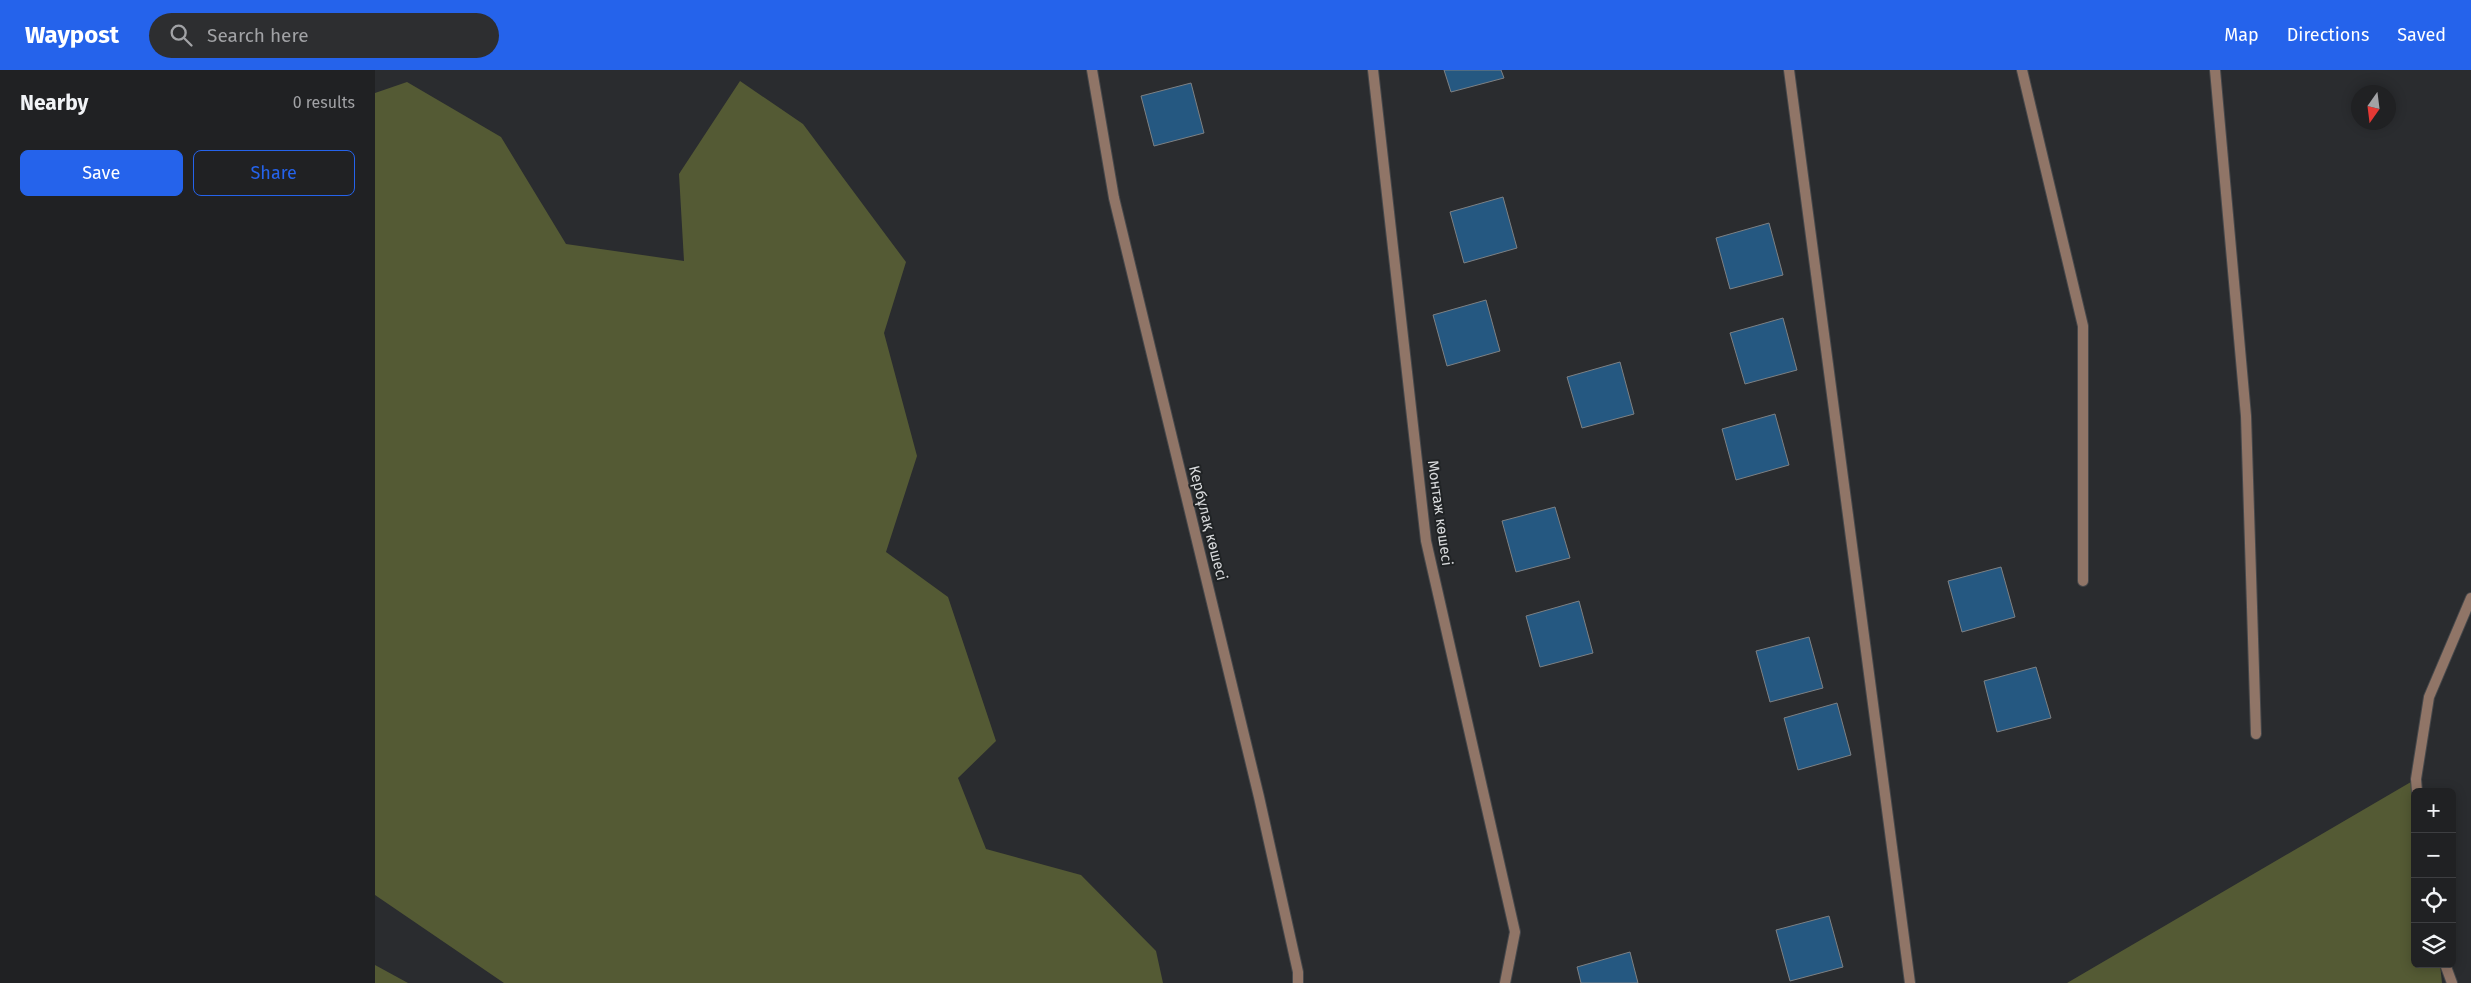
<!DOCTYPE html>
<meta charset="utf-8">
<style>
body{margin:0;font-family:"Fira Sans",sans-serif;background:#2d2e30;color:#f1f3f6}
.controls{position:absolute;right:15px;bottom:15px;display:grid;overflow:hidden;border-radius:8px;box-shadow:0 2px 12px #0003}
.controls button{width:45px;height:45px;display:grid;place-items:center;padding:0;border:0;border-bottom:1px solid #3d3e41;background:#202123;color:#f1f3f6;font:25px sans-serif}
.compass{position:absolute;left:1976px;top:15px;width:45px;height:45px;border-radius:50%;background:#202123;box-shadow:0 2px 12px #0003;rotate:194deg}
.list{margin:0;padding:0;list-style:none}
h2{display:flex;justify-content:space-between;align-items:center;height:65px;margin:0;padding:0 20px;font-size:21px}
h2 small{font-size:16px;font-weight:400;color:#a2a3a6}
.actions{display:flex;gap:10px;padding:15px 20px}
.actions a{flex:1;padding:11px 0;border:1px solid #2563eb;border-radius:8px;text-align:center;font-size:18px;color:#2563eb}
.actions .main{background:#2563eb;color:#fff}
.icon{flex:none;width:28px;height:28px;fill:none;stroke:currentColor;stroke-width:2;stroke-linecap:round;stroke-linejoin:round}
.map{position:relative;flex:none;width:2096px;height:913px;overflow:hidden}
header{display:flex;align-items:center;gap:30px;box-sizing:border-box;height:70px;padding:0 25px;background:#2563eb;color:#fff}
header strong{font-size:24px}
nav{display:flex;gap:28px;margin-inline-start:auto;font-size:18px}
.search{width:350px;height:45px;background:#2d2e30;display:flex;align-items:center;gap:12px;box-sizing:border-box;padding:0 18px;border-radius:28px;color:#a2a3a6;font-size:19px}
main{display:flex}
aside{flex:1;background:#202123}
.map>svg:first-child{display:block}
.green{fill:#545a34}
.building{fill:#255881;stroke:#7d8184}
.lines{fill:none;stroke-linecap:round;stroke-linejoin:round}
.street-casing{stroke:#46484b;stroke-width:12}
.street{stroke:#907567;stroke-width:10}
.labels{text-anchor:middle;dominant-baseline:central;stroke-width:4;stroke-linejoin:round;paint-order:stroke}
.street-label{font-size:15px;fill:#d8dadc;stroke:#202325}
</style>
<header>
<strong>Waypost</strong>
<div class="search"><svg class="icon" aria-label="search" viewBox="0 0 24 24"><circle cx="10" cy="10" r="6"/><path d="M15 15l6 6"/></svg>Search here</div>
<nav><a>Map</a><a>Directions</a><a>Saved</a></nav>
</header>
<main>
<aside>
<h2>Nearby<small>0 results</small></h2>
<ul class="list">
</ul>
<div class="actions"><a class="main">Save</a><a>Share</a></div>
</aside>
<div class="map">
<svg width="2096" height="913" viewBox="0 0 2096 913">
<rect width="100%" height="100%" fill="#2a2c2f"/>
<g class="green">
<polygon points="365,11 428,54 531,192 509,263 542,386 511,482 573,527 621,671 583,708 611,779 706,805 781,881 788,913 129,913 0,825 0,23 32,12 126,67 191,174 309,191 304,104"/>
<polygon points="2041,709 2040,894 2065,894 2067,913 1692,913"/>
<polygon points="0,895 33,913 0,913"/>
</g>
<g class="building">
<polygon points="1069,0 1126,0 1129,8 1076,22"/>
<polygon points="816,13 829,63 779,76 766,26"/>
<polygon points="1128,127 1142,178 1089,193 1075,142"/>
<polygon points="1394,153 1408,205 1355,219 1341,168"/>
<polygon points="1111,230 1125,281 1072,296 1058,245"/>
<polygon points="1408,248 1422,300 1370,314 1355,263"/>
<polygon points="1245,292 1259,344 1207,358 1192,307"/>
<polygon points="1400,344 1414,395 1361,410 1347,359"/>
<polygon points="1180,437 1195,488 1141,502 1127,451"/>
<polygon points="1626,497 1640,547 1587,562 1573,511"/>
<polygon points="1204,531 1218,583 1165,597 1151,546"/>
<polygon points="1434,567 1448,618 1395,632 1381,581"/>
<polygon points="1661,597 1676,648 1622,662 1609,611"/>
<polygon points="1462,633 1476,685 1423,700 1409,648"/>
<polygon points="1454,846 1468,897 1415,911 1401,860"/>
<polygon points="1255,882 1263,913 1206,913 1202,897"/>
</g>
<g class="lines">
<g class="street-casing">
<g id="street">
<polyline points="717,0 739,128 884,727 923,902 923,913"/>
<polyline points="998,0 1051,471 1140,862 1130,913"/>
<polyline points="1414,0 1535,913"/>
<polyline points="1647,0 1708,256 1708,511"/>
<polyline points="1840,0 1871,346 1881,664"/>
<polyline points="2042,722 2041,709 2054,627 2096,528"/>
<polyline points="2070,894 2077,913"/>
</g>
</g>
<use href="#street" class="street"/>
</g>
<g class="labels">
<g class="street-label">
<text transform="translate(1065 443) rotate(82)">Монтаж көшесі</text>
<text transform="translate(833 453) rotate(76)">Кербұлақ көшесі</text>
</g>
</g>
</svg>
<div class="controls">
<button>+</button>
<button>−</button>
<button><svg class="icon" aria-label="locate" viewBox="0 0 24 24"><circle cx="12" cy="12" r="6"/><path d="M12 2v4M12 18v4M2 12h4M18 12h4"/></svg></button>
<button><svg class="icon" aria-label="layers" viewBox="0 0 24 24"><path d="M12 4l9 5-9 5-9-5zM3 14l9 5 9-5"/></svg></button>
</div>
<svg class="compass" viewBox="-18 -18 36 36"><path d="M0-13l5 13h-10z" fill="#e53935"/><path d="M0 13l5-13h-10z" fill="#a2a3a6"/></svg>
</div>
</main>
